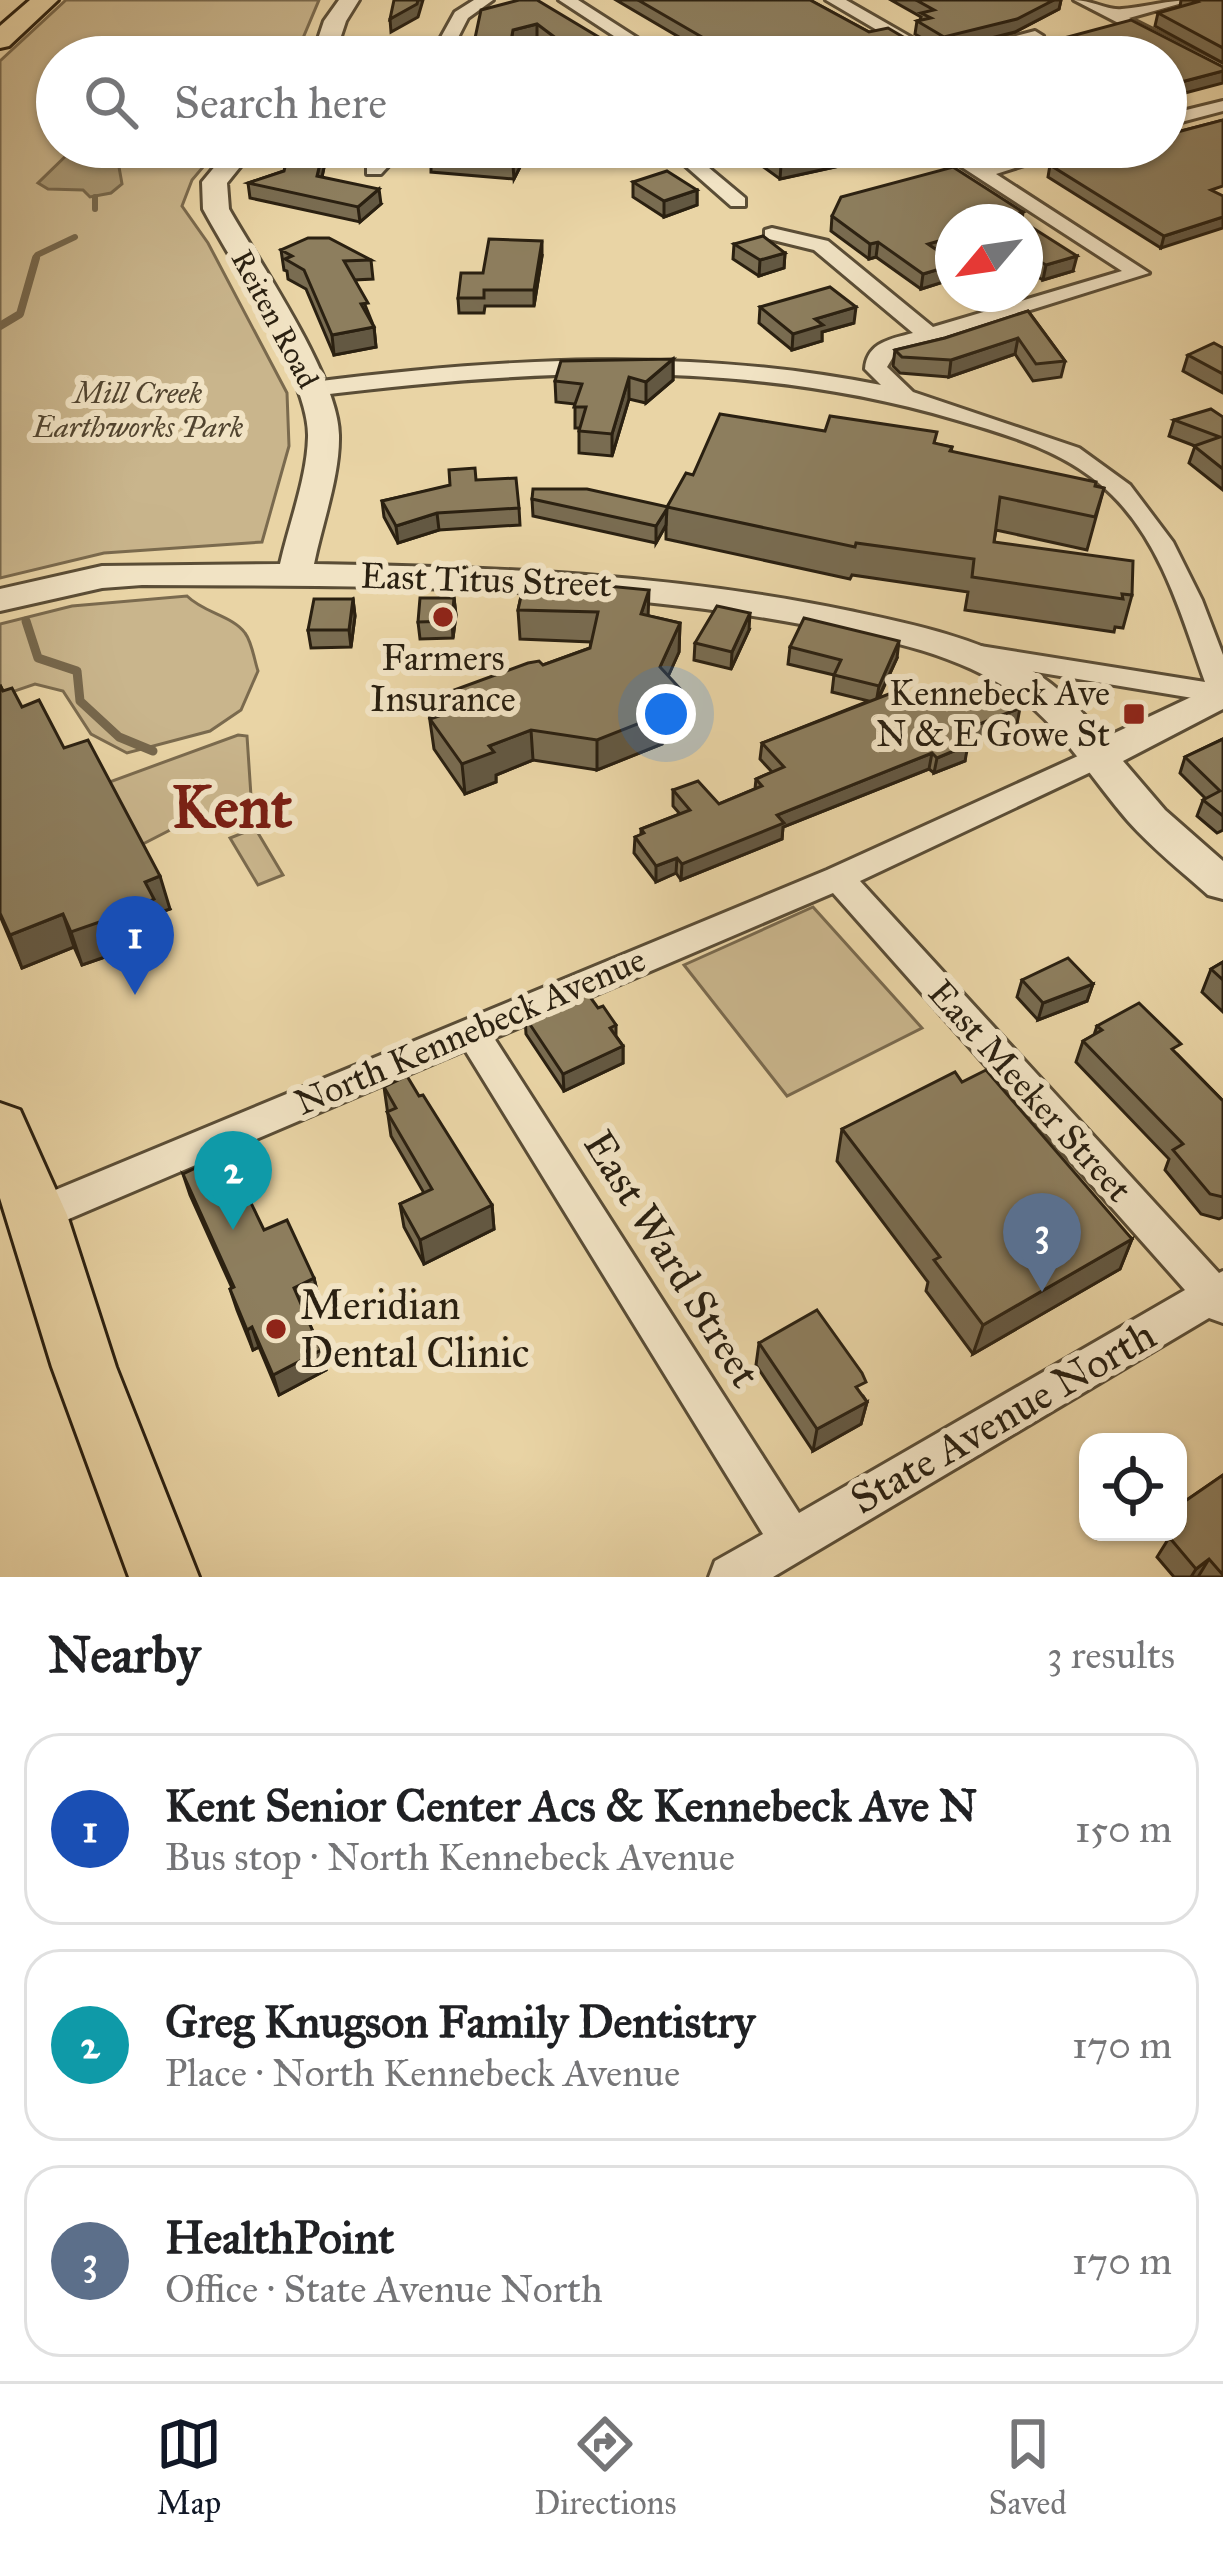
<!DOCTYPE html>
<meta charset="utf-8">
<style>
body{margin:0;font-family:"IM FELL Great Primer",serif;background:#f2f2f2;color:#202124}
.controls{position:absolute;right:36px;bottom:36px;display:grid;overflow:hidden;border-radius:24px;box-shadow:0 3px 9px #0004}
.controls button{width:108px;height:108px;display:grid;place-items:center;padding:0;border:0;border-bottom:3px solid #e0e0e0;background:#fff;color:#202124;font:60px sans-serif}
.compass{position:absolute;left:935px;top:204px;width:108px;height:108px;border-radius:50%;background:#fff;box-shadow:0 3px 9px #0004;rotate:241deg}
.you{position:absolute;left:666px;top:714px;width:42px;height:42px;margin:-30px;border:9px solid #fff;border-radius:50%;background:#1a73e8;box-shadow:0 0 0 18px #1a73e833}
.badge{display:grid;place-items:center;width:78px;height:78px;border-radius:50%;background:#111827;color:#fff;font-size:39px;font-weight:700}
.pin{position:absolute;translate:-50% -99px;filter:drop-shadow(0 3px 6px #0008)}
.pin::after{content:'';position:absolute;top:63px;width:42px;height:36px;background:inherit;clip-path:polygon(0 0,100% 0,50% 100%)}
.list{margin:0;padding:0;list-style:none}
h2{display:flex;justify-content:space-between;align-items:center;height:156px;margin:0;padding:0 48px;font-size:51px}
h2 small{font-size:39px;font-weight:400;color:#757577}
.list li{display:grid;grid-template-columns:78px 1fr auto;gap:36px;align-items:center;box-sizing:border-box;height:192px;margin:0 24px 24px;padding:0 24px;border:3px solid #e0e0e0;border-radius:36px}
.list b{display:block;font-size:45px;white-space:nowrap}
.list p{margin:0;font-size:39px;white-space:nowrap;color:#757577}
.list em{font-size:39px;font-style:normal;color:#757577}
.icon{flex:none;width:66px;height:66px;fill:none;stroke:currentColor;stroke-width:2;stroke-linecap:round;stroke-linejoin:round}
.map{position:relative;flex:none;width:1223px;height:1577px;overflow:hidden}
.search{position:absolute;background:#fff;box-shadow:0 3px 9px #0004;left:36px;right:36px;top:36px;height:132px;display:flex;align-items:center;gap:30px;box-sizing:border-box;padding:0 42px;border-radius:66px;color:#757577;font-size:45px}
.sheet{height:804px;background:#fff}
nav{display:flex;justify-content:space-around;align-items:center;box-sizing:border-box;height:168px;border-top:3px solid #e0e0e0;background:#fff;font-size:33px;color:#757577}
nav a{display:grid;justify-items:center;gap:6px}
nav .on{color:#111827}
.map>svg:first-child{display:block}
.green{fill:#c9b58c;stroke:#7a6a4e;stroke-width:3}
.water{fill:#a89773;stroke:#76674c;stroke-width:3}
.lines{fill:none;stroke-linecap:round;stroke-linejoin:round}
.stream-far2{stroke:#76674c;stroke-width:6}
.stream-far1{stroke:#76674c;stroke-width:8}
.stream{stroke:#76674c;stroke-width:9}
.minor-casing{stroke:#5a4d36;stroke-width:6}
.tertiary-casing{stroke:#5a4d36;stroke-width:6}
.primary-casing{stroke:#2a2011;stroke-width:6}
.minor{fill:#f1e3c4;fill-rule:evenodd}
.tertiary{fill:#f1e3c4;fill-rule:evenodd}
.primary{fill:#e9d4a5;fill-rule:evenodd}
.wall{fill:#796c51;stroke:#2a2011;stroke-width:3}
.shaded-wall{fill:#635842;stroke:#2a2011;stroke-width:3}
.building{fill:#8d7e5e;stroke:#2a2011;stroke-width:3}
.poi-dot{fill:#8f2418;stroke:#f1e3c4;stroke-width:4.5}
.labels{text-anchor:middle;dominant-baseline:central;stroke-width:12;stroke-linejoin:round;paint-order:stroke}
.far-street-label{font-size:30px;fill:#2a2011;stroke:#f1e3c4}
.far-park-label{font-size:30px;font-style:italic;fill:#524530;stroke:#f1e3c4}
.street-label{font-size:36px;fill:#2a2011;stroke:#f1e3c4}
.poi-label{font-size:36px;fill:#2a2011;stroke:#f1e3c4}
.near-street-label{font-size:42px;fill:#2a2011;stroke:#f1e3c4}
.near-poi-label{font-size:42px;fill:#2a2011;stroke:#f1e3c4;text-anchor:start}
.town-label{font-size:60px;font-weight:bold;fill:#7a1f14;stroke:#f1e3c4}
</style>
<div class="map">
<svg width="1223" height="1577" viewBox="0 0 1223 1577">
<rect width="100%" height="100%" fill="#e9d4a5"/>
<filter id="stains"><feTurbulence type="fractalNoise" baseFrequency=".00167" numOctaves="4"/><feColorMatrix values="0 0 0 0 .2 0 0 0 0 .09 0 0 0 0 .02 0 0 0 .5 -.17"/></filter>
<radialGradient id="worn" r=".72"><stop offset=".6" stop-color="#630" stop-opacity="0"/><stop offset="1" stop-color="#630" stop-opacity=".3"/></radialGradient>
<g class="green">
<polygon points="66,0 319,0 295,57 57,57 57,147 220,147 192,180 182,206 208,243 287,393 289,446 262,542 104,553 0,578 0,61"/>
<path d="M 187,596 C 204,613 233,616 245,633 C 252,642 254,659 258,671 L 241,710 L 210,731 L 127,753 L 91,734 L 63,691 L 35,684 L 0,696 L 0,624 L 72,606 Z"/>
<polygon points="238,735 247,736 251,796 247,804 180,830 178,826 137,847 104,784"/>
<polygon points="255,828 283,875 258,885 230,838"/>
<polygon points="813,907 922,1028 787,1096 684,965"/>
</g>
<polygon class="water" points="98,147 119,167 122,184 111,193 90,197 83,190 48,189 38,183 73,149"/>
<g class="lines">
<g class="stream-far2">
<polyline points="210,57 217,40"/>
<polyline points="95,197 95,209"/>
<polyline points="35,261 37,255 75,237"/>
</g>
<polyline class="stream-far1" points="0,326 20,314 36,258"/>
<polyline class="stream" points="26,621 38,658 77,671 80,701 119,737 153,751"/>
<g class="minor-casing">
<g id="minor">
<polygon points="474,0 493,0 468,18 448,57 430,57 455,12"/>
<polygon points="559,0 578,0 667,57 646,57"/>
<polygon points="826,0 846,0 942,55 1035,31 1043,36 970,57 923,57"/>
<path d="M 1074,0 C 1092,0 1108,11 1122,9 C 1147,7 1168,0 1193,0 L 1129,18 L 1223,65 L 1223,77 Z"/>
<polygon points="1223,101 1223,111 1166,126 1166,115"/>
<polygon points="386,147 406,147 381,174 367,174 367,166"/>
<polygon points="664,147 684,147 745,198 745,206 731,206"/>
<path d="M 931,147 L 953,147 L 983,166 L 1051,147 L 1081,147 L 996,174 L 1149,273 L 896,352 L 887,367 L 913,392 L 1079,448 L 1130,485 L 1173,542 L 1202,600 L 1223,655 L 1223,703 L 964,660 L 960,654 L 964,648 L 974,645 L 1205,682 C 1182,617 1162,544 1112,495 C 1070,453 1012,436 957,420 C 745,357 530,369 313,396 L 302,389 L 313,382 C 503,358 691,347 881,385 L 865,369 C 867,342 891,339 913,333 L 814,250 L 765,238 L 765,230 L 772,228 L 828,241 L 933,327 L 1122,271 Z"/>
<path d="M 1100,746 L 1110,749 L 1115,756 L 1110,763 L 860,881 L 1219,1273 L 1223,1271 L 1223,1323 L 1209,1318 L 773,1577 L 709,1577 L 715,1561 L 763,1534 L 465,1050 L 50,1227 L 37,1232 L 24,1227 L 18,1215 L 24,1203 L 827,870 ZM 833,893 L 1185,1290 L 799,1513 L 494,1038 Z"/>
</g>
</g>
<g class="tertiary-casing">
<g id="tertiary">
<polygon points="339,0 359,0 346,21 334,57 312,57 324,21"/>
<path d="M 231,147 L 256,147 L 227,183 L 229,209 C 259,262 339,378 339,435 C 340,476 322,524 314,564 C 494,567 673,574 850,611 C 911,624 976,637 1031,670 C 1060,687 1083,712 1104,738 L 1223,682 L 1223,709 L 1123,761 L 1165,810 L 1223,861 L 1223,899 L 1208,895 C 1181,871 1152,848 1128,821 C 1088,775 1058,720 1005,687 C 946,650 874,637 806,625 C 586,584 364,586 142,585 L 102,588 L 0,611 L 0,589 L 102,566 L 280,564 C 289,524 307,478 308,437 C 310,381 231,261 203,209 L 202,182 Z"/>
</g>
</g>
<g class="primary-casing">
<g id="primary">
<polygon points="30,0 58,0 9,46 0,48 0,26"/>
<polygon points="0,1103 20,1110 67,1215 116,1367 199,1577 129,1577 52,1367 0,1198"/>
</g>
</g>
<use href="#minor" class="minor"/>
<use href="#tertiary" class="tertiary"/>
<use href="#primary" class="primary"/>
</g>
<g class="wall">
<polygon points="519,0 632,57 562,57 537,38 514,43 511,57 471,57"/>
<polygon points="616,0 810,0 869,32 922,48 939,48 915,34 917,21 920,20 921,17 891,0 1061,0 1059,9 1015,32 951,48 958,57 713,57"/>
<polygon points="1181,0 1223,0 1223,63 1155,26 1158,13 1180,7"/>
<polygon points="1223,120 1161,248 1048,177 1050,165"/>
<polygon points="290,147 337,147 336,151 325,151 326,158 322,177 381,204 360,222 250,198 248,183 284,171"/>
<polygon points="422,147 566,147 527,153 514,179 431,172 431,157 422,154"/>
<polygon points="736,147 908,147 908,151 780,179"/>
<polygon points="633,182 697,190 697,205 664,217 633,197"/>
<polygon points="1023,212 1022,220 953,222 953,251 943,254 953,261 953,279 921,289 876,257 869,259 831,231 832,216"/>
<polygon points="1025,223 1073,271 1043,280 1025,270"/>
<polygon points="734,244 785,253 784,268 759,276 733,259"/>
<polygon points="281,250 371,260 373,279 355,280 374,327 376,347 334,355 306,289 288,279 287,271 284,270"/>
<polygon points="542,256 534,306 485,306 484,313 459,313 458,298 483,273"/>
<polygon points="760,307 854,323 822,332 822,341 792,350 759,323"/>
<polygon points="1028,311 1065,361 1061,377 1033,381 1015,354 949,377 900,373 893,366 895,350 945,338"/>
<polygon points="1223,348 1223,393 1183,371 1188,355"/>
<polygon points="673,359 673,380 646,403 629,399 612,456 579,453 579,428 575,428 575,404 556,402 555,381"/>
<polygon points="1223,417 1223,490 1189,463 1195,446 1169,436 1174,420"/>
<polygon points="825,431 935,444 952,447 951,452 1104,488 1087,550 996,530 994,542 1132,595 1123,628 1115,627 1114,632 965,610 968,592 852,575 850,579 666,539 666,525 656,543 533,516 532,499 667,507 693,475"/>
<polygon points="476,480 519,508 520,525 439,530 398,543 384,517 382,501"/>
<polygon points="525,578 649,616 680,623 679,652 668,676 685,725 662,734 662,744 597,770 533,760 496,775 496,782 465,794 434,749 427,700 543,665 590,648 591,642 520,639 518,610"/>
<polygon points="454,598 456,615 453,638 420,639 418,622"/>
<polygon points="353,599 355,616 351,647 311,648 308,630"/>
<polygon points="749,630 731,669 694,660 695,643"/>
<polygon points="790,647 897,658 879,698 909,707 1017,724 966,744 965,761 934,773 929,769 783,827 782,839 681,880 676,873 656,882 634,853 635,837 641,835 641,829 680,814 673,806 673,790 719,804 755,789 756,779 772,772 760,759 762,743 869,701 832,692 834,675 788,664"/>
<polygon points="0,685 3,691 64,748 170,909 158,913 164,932 125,950 82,965 74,947 22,968 0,916"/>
<polygon points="1223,739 1223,830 1217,833 1197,816 1203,800 1205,798 1180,773 1185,757"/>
<polygon points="1223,962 1223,1012 1202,992 1211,969"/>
<polygon points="1022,980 1093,984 1087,1001 1038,1020 1017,997"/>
<polygon points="598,1008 616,1025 616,1036 623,1046 623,1063 564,1091 526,1034 525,1017"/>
<polygon points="1097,1026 1177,1054 1223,1101 1223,1217 1219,1219 1201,1214 1165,1170 1169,1159 1076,1062 1083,1041 1094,1035"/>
<polygon points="962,1082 1132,1239 1120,1269 973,1354 926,1291 928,1282 837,1161 842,1129"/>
<polygon points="384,1087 419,1096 492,1205 494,1229 424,1264 404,1227 400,1204 424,1193 391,1136"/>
<polygon points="183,1174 264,1230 314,1278 319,1299 302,1307 321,1350 326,1370 279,1395 259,1347 253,1350 237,1310 230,1289 232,1288 190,1195"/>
<polygon points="759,1343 863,1396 867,1402 861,1424 813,1451 756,1365"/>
<polygon points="1223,1475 1223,1577 1174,1577 1157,1557 1167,1541 1160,1532 1178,1532 1178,1506"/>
</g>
<g class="shaded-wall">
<polygon points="418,0 423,0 418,17 391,32 390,19"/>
<polygon points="1054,0 1061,0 1059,9 1015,32 943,50 944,37"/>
<polygon points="537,24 537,38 514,43 511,57 508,57 513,30"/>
<polygon points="959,48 958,57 942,57"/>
<polygon points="1223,71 1223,83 1166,98 1166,86"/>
<polygon points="324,147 326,158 319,191 317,176"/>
<polygon points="522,147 566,147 527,153 514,179 513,165"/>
<polygon points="865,147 908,147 908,151 780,179 781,165"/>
<polygon points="379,189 381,204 360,222 358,207"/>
<polygon points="697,190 697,205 664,217 664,201"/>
<polygon points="1223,217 1223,228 1161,248 1164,236"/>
<polygon points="953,237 953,251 925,259 928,244"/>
<polygon points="542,241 542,256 534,306 534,290"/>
<polygon points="878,242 876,257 869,259 870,244"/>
<polygon points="785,253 784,268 759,276 760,260"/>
<polygon points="1077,256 1073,271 1043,280 1046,265"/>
<polygon points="953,265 953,279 921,289 923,274"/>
<polygon points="856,307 854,323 822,332 822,341 792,350 793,334 815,319"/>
<polygon points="374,327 376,347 334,355 332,335"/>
<polygon points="1018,338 1015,354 949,377 951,360"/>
<polygon points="673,359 673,380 646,403 646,382"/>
<polygon points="629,377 629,399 612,456 612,434"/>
<polygon points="667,509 666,525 656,543 656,526"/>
<polygon points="437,513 439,530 398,543 396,526"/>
<polygon points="649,590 648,619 641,614"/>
<polygon points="454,598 456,615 453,638 452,621"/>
<polygon points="353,599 355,616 351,647 349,630"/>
<polygon points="750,613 749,630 731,669 732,652"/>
<polygon points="680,623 679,652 659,697 660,667"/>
<polygon points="899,641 897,658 876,703 879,686"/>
<polygon points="686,695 685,725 662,734 662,744 597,770 597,740 656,706"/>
<polygon points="1020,708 1017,724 953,749 956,733"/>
<polygon points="531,730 533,760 496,775 496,782 465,794 462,764 489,746"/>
<polygon points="968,745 965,761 934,773 937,758"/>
<polygon points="932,753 929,769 783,827 782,839 681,880 682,864 777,815"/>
<polygon points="677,858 676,873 656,882 656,866"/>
<polygon points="160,876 170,909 158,913 164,932 125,950 82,965 71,932 145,882"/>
<polygon points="63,914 74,947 22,968 10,935"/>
<polygon points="1093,984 1087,1001 1038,1020 1043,1003"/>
<polygon points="623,1046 623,1063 564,1091 563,1074"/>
<polygon points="492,1205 494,1229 424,1264 420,1240"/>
<polygon points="1132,1239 1120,1269 973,1354 983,1325"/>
<polygon points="314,1278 319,1299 299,1308 294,1288"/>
<polygon points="252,1327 259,1347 253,1350 247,1330"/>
<polygon points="321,1350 326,1370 279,1395 273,1375"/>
<polygon points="867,1402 861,1424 813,1451 817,1429"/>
<polygon points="1209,1559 1198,1577 1191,1577 1196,1569"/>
</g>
<g class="building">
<polygon points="394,0 418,0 417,4 390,19"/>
<polygon points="519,0 537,0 632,57 581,57 537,24 513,30 508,57 471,57 481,10"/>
<polygon points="638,0 810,0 869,32 888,28 922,48 959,48 942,57 866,57 861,54 848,57 724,57 733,55"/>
<polygon points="916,0 1054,0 1017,19 944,37 917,21 931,18 921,13 934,10"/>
<polygon points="1192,0 1223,0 1223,48 1158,13 1197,2"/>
<polygon points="1131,20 1223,67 1223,71 1166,86 1166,57 993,57"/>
<polygon points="358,54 391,54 390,57 358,57"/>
<polygon points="1223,120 1223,186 1211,190 1223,196 1223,217 1164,236 1050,165 1121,147 1166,147 1166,135"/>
<polygon points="290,147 324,147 317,176 379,189 358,207 248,183 284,171"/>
<polygon points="446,147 522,147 513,165 430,157 453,149"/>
<polygon points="756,147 865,147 781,165"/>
<polygon points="953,167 1023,212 1013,215 1024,222 953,222 953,237 928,244 953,261 953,265 923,274 878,242 870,244 832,216 841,197"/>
<polygon points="667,171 697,190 664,201 633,182"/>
<polygon points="1025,223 1077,256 1046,265 1025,253"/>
<polygon points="763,236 785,253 760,260 734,244"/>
<polygon points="308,238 329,238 371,260 344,261 368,303 361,304 374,327 332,335 304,270 285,259 292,256 281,250"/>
<polygon points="489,239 542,241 534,290 484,290 484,298 458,298 461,273 483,273"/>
<polygon points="830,287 856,307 815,319 823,325 793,334 760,307"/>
<polygon points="1028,311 1065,361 1036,364 1018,338 951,360 902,357 895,350 945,338"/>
<polygon points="1214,343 1223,348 1223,374 1188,355"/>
<polygon points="673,359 646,382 629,377 612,434 579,431 586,407 574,407 582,384 555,381 561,361"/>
<polygon points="1211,409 1223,417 1223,469 1194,446 1220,437 1174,420"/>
<polygon points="720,414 825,431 830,416 937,432 934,443 952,447 950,451 1096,482 1095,486 1104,488 1095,517 1000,497 994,542 1133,561 1132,595 1122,594 1123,599 972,577 974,559 856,543 855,547 667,507 686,473 693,475"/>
<polygon points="475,468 476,480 516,478 519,508 437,513 396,526 382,501 450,485 449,470"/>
<polygon points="533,489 587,489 668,507 656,526 532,499"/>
<polygon points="525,578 649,590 641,614 680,623 660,667 686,695 656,706 663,714 597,740 531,730 489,746 494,752 462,764 430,719 439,716 427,700 528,663 539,661 543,665 590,648 598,612 518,610"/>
<polygon points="420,598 454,598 452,621 418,622"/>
<polygon points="314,599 353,599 349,630 308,630"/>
<polygon points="717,606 750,613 732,652 695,643"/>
<polygon points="804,618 899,641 879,686 834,675 841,660 790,647"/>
<polygon points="992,681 1020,708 956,733 968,745 937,758 932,753 777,815 784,823 682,864 677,858 656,866 635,837 644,833 641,829 690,810 673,790 698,781 719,804 762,786 756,779 784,767 762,743 894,692 909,707"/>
<polygon points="0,685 3,691 12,688 22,707 39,700 64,748 88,740 160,876 145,882 154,899 114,917 71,932 63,914 10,935 0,913"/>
<polygon points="1223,739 1223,816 1203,800 1220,791 1185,757"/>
<polygon points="1068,958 1093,984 1043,1003 1022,980"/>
<polygon points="1223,962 1223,980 1211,969"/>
<polygon points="585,990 598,1008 603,1006 616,1025 610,1028 623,1046 563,1074 525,1017"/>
<polygon points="1139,1003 1181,1044 1172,1049 1223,1101 1223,1197 1210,1194 1173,1150 1183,1144 1083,1041 1102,1030 1097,1026"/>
<polygon points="986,1070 1132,1239 983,1325 934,1260 940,1257 842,1129 955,1072 962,1082"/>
<polygon points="407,1076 419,1096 423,1095 492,1205 420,1240 400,1204 432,1189 387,1112 396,1108 384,1087"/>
<polygon points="227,1153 264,1230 287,1220 314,1278 294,1288 321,1350 273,1375 252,1327 247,1330 230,1289 234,1287 183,1174"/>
<polygon points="817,1310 862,1373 866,1382 856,1387 867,1402 817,1429 759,1343"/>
<polygon points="1223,1475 1223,1575 1209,1559 1196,1569 1169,1537 1184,1526 1178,1519 1178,1506"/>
</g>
<g class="poi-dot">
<circle cx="443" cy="617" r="12"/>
<rect x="1122" y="702" width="24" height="24" rx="6"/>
<circle cx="276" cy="1329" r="12"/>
</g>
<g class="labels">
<g class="far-street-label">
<text transform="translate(275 319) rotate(62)">Reiten Road</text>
</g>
<g class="far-park-label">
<text x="138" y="393">Mill Creek<tspan x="138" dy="34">Earthworks Park</tspan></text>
</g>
<g class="street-label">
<text transform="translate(486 580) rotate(2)">East Titus Street</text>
<text transform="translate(470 1031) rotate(-23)">North Kennebeck Avenue</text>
<text transform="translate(1030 1091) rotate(48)">East Meeker Street</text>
</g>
<g class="poi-label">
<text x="443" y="658">Farmers<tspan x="443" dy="41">Insurance</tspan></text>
<text x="1110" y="693" text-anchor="end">Kennebeck Ave<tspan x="1110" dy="41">N &amp; E Gowe St</tspan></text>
</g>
<g class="near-street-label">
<text transform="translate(672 1259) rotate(58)">East Ward Street</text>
<text transform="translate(1003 1417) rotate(-30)">State Avenue North</text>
</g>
<g class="near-poi-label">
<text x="300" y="1305">Meridian<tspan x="300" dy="48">Dental Clinic</tspan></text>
</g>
<g class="town-label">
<text x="232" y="806">Kent</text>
</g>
</g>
<rect width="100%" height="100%" filter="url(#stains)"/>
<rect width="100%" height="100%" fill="url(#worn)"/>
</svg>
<div class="controls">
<button><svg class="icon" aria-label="locate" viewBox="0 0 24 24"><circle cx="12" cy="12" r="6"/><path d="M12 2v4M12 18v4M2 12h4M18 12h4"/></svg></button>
</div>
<svg class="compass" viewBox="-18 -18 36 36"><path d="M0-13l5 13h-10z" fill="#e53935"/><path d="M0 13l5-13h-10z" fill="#757577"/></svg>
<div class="you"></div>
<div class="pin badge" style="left:135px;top:995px;background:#1a4fb4">1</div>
<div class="pin badge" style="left:233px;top:1230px;background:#0f9aa8">2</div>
<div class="pin badge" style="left:1042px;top:1292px;background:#5c6f8a">3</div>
<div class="search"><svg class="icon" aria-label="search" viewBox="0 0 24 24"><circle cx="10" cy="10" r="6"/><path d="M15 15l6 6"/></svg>Search here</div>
</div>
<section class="sheet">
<h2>Nearby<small>3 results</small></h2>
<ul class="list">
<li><span class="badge" style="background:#1a4fb4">1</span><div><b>Kent Senior Center Acs &amp; Kennebeck Ave N</b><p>Bus stop · North Kennebeck Avenue</p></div><em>150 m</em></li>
<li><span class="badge" style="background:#0f9aa8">2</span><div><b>Greg Knugson Family Dentistry</b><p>Place · North Kennebeck Avenue</p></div><em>170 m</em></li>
<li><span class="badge" style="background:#5c6f8a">3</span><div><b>HealthPoint</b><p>Office · State Avenue North</p></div><em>170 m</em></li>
</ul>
</section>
<nav>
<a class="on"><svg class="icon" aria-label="map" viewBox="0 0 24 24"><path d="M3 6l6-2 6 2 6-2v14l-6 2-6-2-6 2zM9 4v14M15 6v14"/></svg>Map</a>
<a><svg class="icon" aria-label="directions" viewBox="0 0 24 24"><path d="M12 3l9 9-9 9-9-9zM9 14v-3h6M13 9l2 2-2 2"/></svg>Directions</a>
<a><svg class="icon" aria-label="saved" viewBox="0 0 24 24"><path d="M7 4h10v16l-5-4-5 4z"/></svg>Saved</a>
</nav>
